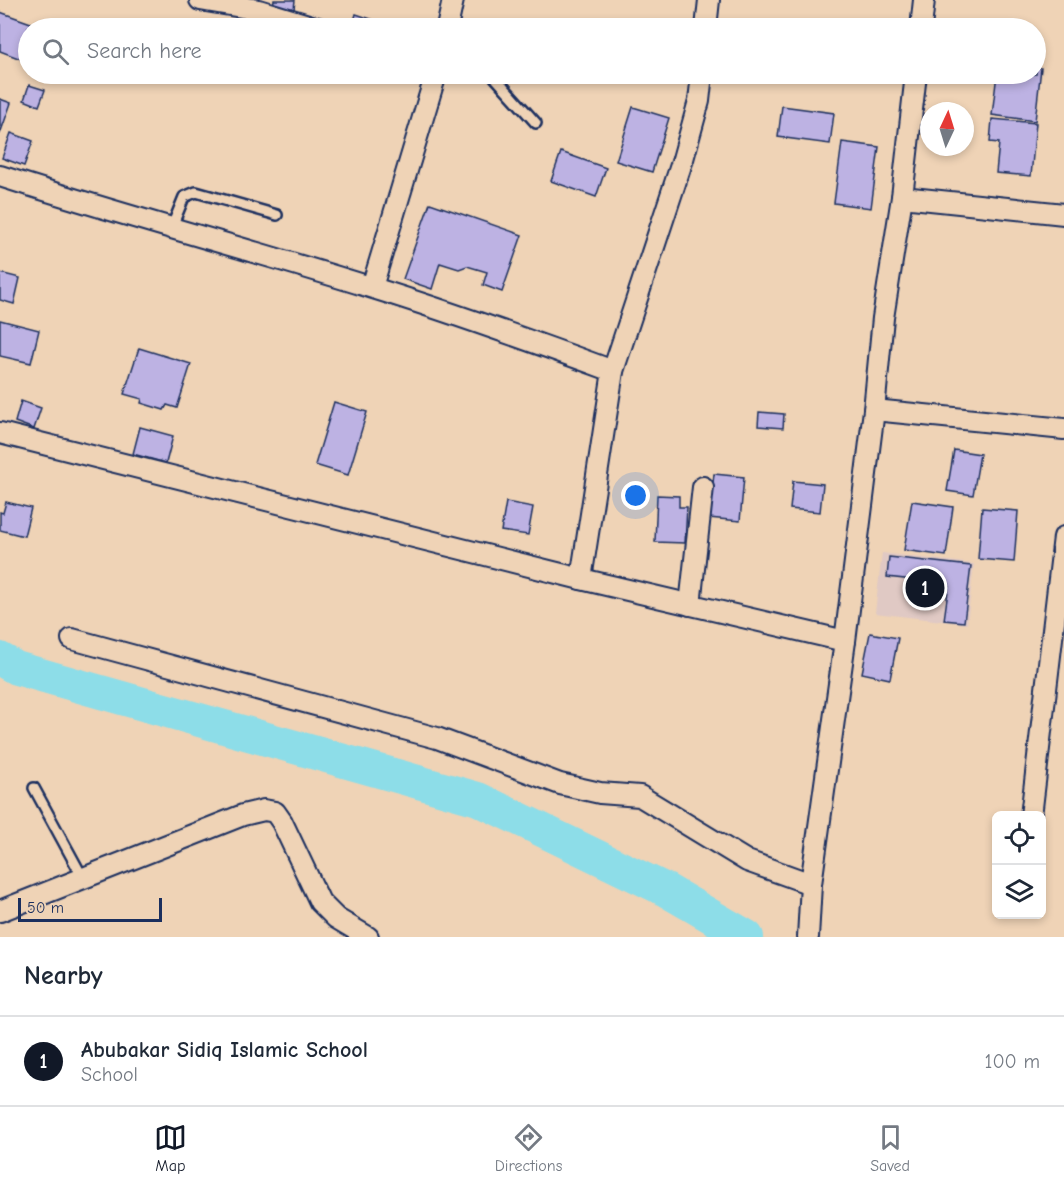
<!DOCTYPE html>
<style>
body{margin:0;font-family:"Comic Neue",sans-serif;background:#f6f6f7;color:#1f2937}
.controls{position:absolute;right:18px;bottom:18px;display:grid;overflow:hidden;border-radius:9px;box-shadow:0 3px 9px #0003}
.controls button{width:54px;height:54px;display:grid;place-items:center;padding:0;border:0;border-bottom:2px solid #e0e1e3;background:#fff;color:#1f2937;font:30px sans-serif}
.compass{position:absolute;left:920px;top:102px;width:54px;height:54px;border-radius:50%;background:#fff;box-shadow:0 3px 9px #0003;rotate:4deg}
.scale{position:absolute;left:18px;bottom:15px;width:144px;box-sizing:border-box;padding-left:6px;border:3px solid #1b2f5e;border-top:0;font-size:16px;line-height:21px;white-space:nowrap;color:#1b2f5e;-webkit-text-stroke:4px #efd3b6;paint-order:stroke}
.you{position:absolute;left:636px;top:496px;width:21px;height:21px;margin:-15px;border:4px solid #fff;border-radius:50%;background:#1a73e8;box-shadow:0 0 0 9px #1a73e833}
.badge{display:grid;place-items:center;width:39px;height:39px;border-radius:50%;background:#111827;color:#fff;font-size:20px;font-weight:700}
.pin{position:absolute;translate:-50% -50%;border:3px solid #fff;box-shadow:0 2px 6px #0006}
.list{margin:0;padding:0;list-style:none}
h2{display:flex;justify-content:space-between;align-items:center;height:78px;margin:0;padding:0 24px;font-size:26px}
h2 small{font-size:20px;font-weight:400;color:#747a83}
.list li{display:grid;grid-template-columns:39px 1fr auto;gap:18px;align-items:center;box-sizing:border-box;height:90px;padding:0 24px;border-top:2px solid #e0e1e3}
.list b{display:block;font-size:22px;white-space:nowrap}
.list p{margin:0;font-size:20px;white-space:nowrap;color:#747a83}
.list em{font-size:20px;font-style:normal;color:#747a83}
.icon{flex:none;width:33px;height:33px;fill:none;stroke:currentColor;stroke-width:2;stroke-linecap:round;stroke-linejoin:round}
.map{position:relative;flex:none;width:1064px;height:937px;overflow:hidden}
.search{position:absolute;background:#fff;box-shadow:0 3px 9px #0003;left:18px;right:18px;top:18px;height:66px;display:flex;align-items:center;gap:15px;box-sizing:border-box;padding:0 21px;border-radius:33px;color:#747a83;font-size:22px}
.sheet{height:168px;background:#fff}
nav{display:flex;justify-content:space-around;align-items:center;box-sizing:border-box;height:84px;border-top:2px solid #e0e1e3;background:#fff;font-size:16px;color:#747a83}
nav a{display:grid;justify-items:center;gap:3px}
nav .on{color:#111827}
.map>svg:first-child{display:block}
.built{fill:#e0c9c4}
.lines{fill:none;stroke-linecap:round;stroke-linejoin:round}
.river{stroke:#8ddde8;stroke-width:34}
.building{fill:#bdb2e3;stroke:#1b2f5e;stroke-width:1.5}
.service-casing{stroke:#1b2f5e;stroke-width:14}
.minor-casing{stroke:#1b2f5e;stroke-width:24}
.service{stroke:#efd3b6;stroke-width:9}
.minor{stroke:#efd3b6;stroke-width:20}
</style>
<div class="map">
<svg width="1064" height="937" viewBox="0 0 1064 937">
<rect width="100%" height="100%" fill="#efd3b6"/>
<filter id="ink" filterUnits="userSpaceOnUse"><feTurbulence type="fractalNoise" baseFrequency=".0167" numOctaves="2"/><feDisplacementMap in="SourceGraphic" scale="12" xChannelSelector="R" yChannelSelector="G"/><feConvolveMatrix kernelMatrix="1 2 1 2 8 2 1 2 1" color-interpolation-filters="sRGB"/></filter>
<g filter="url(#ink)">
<polygon class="built" points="882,553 974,564 967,624 875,613"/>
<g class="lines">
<polyline class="river" points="0,659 16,668 478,799 666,890 747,937"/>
</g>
<g class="building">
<polygon points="274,0 295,0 294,9 273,5"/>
<polygon points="0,12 39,26 38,28 28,28 28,55 26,61 0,51"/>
<polygon points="356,14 377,21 375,28 352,28"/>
<polygon points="1036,67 1041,68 1035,121 992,115 997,74 1036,74"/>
<polygon points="29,85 45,90 39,106 24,100"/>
<polygon points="0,99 11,103 0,134"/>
<polygon points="782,106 834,113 830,144 778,137"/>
<polygon points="633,107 669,118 652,172 616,161"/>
<polygon points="992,119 1036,123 1031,176 996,173 999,143 990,142"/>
<polygon points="11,133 33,141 24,166 2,158"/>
<polygon points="842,142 879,147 871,208 834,203"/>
<polygon points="561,152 606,168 596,197 551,181"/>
<polygon points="430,203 522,235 502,292 483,285 487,272 467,266 459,269 440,263 432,289 403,279"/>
<polygon points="0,273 20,278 14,304 0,300"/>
<polygon points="0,320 39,330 31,363 0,356"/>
<polygon points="139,348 191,364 177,408 167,405 164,410 141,403 142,399 124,394"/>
<polygon points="21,401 41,408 34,429 15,422"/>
<polygon points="334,402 367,412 348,475 315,465"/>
<polygon points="759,412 784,414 783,428 758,426"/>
<polygon points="140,427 173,436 166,463 133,454"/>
<polygon points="954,450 980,454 973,495 947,491"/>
<polygon points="714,474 744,477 740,521 709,518"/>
<polygon points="793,481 823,484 820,512 790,509"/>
<polygon points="657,495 679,496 679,507 687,507 685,543 655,542"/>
<polygon points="912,501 953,507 946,556 904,550"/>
<polygon points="6,502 31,508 24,536 0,530 0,512 3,513"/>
<polygon points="506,502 533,507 528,535 501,531"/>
<polygon points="982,508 1018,511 1014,562 978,559"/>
<polygon points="889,557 971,566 964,622 944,620 949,584 887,577"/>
<polygon points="870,633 898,638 890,679 862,673"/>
</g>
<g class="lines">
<g class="service-casing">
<g id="service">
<polyline points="492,74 536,123"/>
<polyline points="171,229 184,197 196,192 277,215"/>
<polyline points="34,788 83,878"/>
</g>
</g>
<g class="minor-casing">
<g id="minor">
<polyline points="200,0 259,10 318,28"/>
<polyline points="447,28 453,0"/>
<polyline points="706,28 709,0"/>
<polyline points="921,28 924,0"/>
<path d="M 0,176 C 124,216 249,249 373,288 C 454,313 534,342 613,371"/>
<polyline points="902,197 1064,214"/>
<polyline points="372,287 436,74"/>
<polyline points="874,410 1064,429"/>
<polyline points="0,433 581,579 845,641"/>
<polyline points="581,579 613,371 683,159 699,101 702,74"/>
<polyline points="690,605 703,487"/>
<polyline points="72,639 437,738 560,784 600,793 640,796 747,861 811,884"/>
<polyline points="1031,816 1064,537"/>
<polyline points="0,911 243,815 264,810 275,812 282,822 320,902 336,918 368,937"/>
<polyline points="808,937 811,884 845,641 874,410 883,318 902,197 916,74"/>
</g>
</g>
<use href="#service" class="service"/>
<use href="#minor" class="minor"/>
</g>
</g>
</svg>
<div class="controls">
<button><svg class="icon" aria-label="locate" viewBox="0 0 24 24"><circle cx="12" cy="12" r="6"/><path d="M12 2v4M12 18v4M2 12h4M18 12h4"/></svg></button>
<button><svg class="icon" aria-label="layers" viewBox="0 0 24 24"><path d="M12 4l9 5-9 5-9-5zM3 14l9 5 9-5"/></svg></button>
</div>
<svg class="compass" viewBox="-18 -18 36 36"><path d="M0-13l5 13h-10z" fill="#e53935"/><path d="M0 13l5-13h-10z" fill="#747a83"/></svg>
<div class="scale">50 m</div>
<div class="you"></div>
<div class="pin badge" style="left:925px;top:588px">1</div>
<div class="search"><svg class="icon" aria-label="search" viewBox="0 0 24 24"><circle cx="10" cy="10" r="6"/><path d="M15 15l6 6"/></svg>Search here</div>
</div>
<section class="sheet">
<h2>Nearby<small></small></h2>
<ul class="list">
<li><span class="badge">1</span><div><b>Abubakar Sidiq Islamic School</b><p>School</p></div><em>100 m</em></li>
</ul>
</section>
<nav>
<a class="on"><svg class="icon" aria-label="map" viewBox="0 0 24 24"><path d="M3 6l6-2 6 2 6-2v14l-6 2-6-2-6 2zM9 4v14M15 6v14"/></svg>Map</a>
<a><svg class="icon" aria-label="directions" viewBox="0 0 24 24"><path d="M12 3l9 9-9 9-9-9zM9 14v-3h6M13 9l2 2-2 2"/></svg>Directions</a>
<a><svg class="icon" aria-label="saved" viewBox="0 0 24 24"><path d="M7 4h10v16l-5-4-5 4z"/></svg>Saved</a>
</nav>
